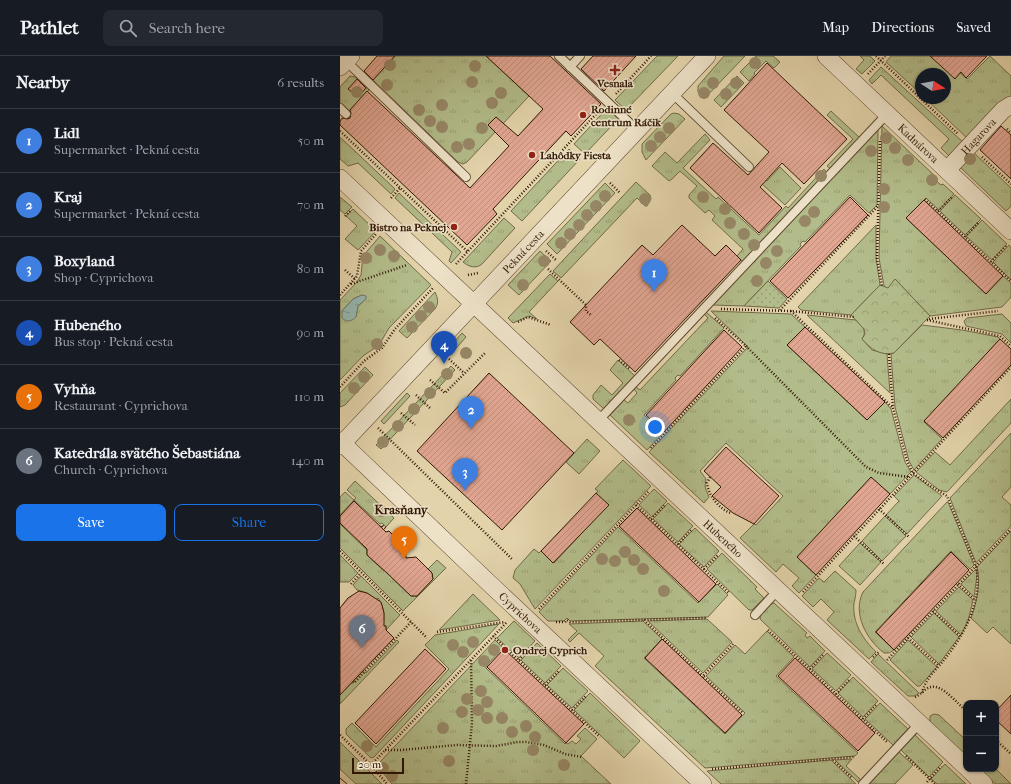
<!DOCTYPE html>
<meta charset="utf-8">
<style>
body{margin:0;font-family:"IM FELL French Canon",serif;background:#242831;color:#f1f3f6}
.controls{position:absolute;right:12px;bottom:12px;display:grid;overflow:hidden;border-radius:8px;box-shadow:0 1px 3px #0004}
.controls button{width:36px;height:36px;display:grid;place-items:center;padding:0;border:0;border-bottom:1px solid #363941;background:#171b24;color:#f1f3f6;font:20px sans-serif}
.compass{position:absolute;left:575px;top:12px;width:36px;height:36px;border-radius:50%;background:#171b24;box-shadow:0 1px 3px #0004;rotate:101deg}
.scale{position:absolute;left:12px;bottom:10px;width:52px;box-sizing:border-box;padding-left:4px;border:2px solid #321705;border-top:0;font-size:11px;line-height:14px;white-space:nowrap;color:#321705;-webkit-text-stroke:3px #ede2c8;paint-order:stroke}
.you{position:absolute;left:315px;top:371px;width:14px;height:14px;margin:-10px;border:3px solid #fff;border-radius:50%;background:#1a73e8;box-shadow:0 0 0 6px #1a73e833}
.badge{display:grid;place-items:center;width:26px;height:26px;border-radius:50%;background:#1a73e8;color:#fff;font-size:13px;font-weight:700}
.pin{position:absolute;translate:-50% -33px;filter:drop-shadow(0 1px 2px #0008)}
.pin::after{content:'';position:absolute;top:21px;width:14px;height:12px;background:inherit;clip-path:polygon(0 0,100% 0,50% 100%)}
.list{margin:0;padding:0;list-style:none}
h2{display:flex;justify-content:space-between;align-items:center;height:52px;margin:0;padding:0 16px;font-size:17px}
h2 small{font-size:13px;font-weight:400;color:#9ea1a6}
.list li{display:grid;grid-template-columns:26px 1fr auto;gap:12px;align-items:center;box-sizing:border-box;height:64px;padding:0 16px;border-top:1px solid #363941}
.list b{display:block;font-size:15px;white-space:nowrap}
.list p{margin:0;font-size:13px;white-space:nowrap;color:#9ea1a6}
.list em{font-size:13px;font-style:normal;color:#9ea1a6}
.actions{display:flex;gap:8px;padding:12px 16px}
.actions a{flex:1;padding:9px 0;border:1px solid #1a73e8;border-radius:8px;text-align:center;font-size:14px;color:#1a73e8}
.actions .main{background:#1a73e8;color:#fff}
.icon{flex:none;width:22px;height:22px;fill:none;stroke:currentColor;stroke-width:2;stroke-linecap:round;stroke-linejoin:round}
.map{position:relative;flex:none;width:671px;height:728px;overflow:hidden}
header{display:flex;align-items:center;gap:24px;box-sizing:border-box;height:56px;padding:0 20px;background:#171b24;border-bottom:1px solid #363941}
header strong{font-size:19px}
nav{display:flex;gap:22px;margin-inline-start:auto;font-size:14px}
.search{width:280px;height:36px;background:#242831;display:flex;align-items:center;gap:10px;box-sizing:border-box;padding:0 14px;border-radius:8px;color:#9ea1a6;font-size:15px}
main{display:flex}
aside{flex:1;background:#171b24}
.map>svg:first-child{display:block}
.grass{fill:url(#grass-tufts);stroke:#726a48;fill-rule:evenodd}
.park{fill:url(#park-crowns);stroke:#726a48}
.garden{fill:url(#garden-dots);stroke:#726a48}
.water{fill:url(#water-ripples);stroke:#6e776b}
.building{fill:url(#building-hatch);stroke:#321705}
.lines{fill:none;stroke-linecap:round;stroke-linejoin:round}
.service-casing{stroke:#5e462e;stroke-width:10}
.minor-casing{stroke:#5e462e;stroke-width:18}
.path{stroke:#321705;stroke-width:2.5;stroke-dasharray:1 2;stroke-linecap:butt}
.service{stroke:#ede2c8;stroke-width:8}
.minor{stroke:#ede2c8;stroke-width:17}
.tram{stroke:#321705;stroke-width:1}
.tree{fill:#978766}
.poi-dot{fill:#8f2418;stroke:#ede2c8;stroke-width:1.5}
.labels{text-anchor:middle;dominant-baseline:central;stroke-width:3;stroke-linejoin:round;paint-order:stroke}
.poi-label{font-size:11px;font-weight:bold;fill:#321705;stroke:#ede2c8;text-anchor:start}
.street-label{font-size:11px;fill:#321705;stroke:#ede2c8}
.quarter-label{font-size:13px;font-weight:bold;fill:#321705;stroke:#ede2c8}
</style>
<header>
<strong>Pathlet</strong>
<div class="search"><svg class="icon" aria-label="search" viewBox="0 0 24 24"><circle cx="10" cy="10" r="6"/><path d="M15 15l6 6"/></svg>Search here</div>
<nav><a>Map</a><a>Directions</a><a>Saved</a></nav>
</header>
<main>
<aside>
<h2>Nearby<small>6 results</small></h2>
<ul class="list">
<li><span class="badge" style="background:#3f7fe0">1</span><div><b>Lidl</b><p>Supermarket · Pekná cesta</p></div><em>50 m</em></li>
<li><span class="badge" style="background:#3f7fe0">2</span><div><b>Kraj</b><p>Supermarket · Pekná cesta</p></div><em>70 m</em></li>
<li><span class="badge" style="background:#3f7fe0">3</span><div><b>Boxyland</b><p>Shop · Cyprichova</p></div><em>80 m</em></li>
<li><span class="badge" style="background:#1a4fb4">4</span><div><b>Hubeného</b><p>Bus stop · Pekná cesta</p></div><em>90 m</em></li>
<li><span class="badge" style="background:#e8710a">5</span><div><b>Vyhňa</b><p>Restaurant · Cyprichova</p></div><em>110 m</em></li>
<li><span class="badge" style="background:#6b7280">6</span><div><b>Katedrála svätého Šebastiána</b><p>Church · Cyprichova</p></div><em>140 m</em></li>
</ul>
<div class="actions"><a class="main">Save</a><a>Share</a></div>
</aside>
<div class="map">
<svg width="671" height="728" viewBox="0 0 671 728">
<defs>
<pattern id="grass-tufts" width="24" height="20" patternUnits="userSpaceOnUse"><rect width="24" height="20" fill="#b2bc8a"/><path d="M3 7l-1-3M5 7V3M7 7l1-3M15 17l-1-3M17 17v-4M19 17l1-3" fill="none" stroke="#9aa176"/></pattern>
<pattern id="park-crowns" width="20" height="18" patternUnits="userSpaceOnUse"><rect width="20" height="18" fill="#b2bc8a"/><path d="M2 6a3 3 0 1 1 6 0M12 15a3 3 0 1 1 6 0" fill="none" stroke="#9aa176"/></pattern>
<pattern id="garden-dots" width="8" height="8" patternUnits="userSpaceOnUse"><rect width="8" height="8" fill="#b2bc8a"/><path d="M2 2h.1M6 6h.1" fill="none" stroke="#9aa176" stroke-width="1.8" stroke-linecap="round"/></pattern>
<pattern id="water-ripples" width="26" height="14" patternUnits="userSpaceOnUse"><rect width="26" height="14" fill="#96b7af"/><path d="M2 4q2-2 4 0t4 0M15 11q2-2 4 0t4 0" fill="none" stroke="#7b948c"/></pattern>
<pattern id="building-hatch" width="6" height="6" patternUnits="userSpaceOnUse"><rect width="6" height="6" fill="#e1a692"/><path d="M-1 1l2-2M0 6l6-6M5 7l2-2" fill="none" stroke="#c28e7c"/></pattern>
</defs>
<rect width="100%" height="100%" fill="#e3d3ab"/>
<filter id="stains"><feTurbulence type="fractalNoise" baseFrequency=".005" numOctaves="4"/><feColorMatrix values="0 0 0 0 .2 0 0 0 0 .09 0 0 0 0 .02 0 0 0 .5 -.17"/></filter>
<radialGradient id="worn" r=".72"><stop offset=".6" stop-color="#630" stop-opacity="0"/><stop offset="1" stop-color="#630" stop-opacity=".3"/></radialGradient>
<g class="grass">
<polygon points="55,0 146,0 189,40 127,106 123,108 118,106 33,24"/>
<polygon points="317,0 338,0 286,54 275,44"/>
<polygon points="384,0 405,0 364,43 358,36 358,30"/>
<polygon points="416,0 433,0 440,6 434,12 426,5 414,17 415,18 409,25 400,16"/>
<polygon points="520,0 530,0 535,5 522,18 516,13 524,4"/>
<polygon points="551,0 602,0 627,23 650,0 671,20 671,44 629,84 585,42 605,42 605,18 581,18 581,38 546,6"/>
<polygon points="541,11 625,88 609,100 601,92 609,83 541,19 532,28 529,24"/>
<polygon points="10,20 15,21 29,34 9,55 0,47 0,31"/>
<polygon points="397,20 404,27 381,51 374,44"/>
<polygon points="268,51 279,62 245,98 234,88"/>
<polygon points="491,55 520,82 491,113 487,110 513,83 487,59"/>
<polygon points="334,57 339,58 345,63 306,104 302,96 302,88 331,58"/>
<polygon points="542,70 596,121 594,123 601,129 603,128 614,138 599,154 586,142 566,162 646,238 663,220 671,227 671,241 662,251 590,260 555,223 548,233 544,230 539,202"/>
<polygon points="538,73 537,149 529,157 510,139 465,186 463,185 460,188 461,190 404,250 373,249"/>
<polygon points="365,78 370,84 343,112 376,143 378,141 419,179 446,150 448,152 484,113 487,117 403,206 397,200 403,193 372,164 375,160 369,154 365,157 349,142 349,139 357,130 340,115 332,123 329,125 312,110 325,96 337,107"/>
<polygon points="0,81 55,133 51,138 18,107 8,110 0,103"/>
<polygon points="229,93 240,103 182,165 171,155"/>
<polygon points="632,95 671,132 671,150 666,155 620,111"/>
<polygon points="440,111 461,132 445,149 421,127 424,123 427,125"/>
<polygon points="296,126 310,139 311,143 307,150 305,150 297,142 221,222 213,215"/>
<polygon points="265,127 275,137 217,198 207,188"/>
<polygon points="59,137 121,196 111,207 109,205 112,196 55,142"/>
<polygon points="615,139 641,163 625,179 600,155"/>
<polygon points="0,141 12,151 5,158 0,154"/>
<polygon points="13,153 36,175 18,194 5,183 17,170 6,160"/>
<path d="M 164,162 L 175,172 L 142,208 C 136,213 129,211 123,206 Z"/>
<polygon points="642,164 667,188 652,204 626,180"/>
<polygon points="536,169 536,202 540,229 511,259 461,254 458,251"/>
<path d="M 40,180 L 91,229 L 49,272 L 39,289 L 23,300 L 0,324 L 0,244 L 17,226 L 21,219 L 23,200 ZM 22,239 L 24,245 L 18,250 L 16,261 L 2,255 L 13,243 Z"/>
<polygon points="669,189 671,192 671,224 653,206"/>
<polygon points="200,195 211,205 179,239 168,229"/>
<polygon points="210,218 218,225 189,256 197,263 189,260 173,267 168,262"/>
<path d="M 95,236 C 98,243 99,247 95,253 L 67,282 L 59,275 Z"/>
<polygon points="371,255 451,258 465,271 447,289 527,364 545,346 551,353 565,406 571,416 550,438 531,422 457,501 476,519 459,537 452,530 459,522 443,508 436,516 400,482 414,468 416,469 443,440 386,387 360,415 366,423 365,431 369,441 364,447 309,396 408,291"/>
<polygon points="366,256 384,272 340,320 338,319 335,322 336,324 304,359 323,377 307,394 270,359 284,344 288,347 297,337 294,333 296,331 300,334 368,262 364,258"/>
<polygon points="662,258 671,267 671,287 662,278 626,270 624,265 627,262"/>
<path d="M 467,259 L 516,264 C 522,271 528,274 522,283 L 532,294 L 547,298 L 550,337 Z"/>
<polygon points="582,269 622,274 658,281 660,283 584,366 602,383 574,414 569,405 555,351 551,298 554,297"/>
<polygon points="122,277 126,281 111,298 107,294"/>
<polygon points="278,304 295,320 264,353 253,343 253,339 261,329 272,339 283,327 270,314"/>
<polygon points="111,310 115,314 41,393 36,389"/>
<polygon points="25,311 33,319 5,349 0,351 0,337"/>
<polygon points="67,337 70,340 44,368 41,365"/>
<polygon points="671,343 671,367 607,436 599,434 576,416 595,396 610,409"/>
<polygon points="671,377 671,431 662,441 671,449 671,470 636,507 610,442"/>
<polygon points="247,383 260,395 239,418 226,406"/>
<polygon points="283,404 311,430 195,553 180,528 173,522 175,514 194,493 199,497 201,495 214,507 268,449 256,437 258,435 255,433"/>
<polygon points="574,419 602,440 567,478 546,459 559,445 554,440"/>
<polygon points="15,425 54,462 46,471 42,467 40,468 14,444 16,442 7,434"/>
<polygon points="314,433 327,445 312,461 299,449"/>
<polygon points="5,436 14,444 0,459 0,441"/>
<path d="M 607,446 L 608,446 L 634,509 L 630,513 L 611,495 L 535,576 L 554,594 L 549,597 L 544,597 C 527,584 512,558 523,536 Z"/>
<polygon points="328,447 353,470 338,486 313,463"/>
<polygon points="545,460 566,480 542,505 522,485"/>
<polygon points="0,468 27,494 27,499 43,514 50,514 54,518 54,524 71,540 77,540 93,523 92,517 88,513 97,504 106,512 63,555 0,492"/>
<polygon points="278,471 358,547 377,528 388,539 368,561 230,565 227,562 224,565 208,565 199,556"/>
<polygon points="355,472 379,495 364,511 339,488"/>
<path d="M 671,475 L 671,588 L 653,571 L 647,577 L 631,562 C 637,546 641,527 637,511 Z"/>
<polygon points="520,487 541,506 520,529 499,510"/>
<polygon points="382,497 417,531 415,533 424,542 412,554 409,554 367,513"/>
<polygon points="0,499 18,517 9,526 0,526"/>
<polygon points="636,513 637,519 634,541 621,528"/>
<path d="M 495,515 L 516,534 C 516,539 515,543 514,547 C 512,567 523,583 536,596 L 529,603 L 487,564 L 494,556 L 481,543 L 473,551 L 462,540 L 479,522 L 484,526 Z"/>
<path d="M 21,520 L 60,559 L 46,574 L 46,570 L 43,570 C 45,559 44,550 38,542 L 35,544 L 27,537 L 17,534 L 13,529 Z"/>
<polygon points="619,531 633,544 628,565 621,579 596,555"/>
<polygon points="133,538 160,564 99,574"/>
<path d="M 434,547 L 467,577 L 465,579 L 467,582 L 470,580 L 485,595 L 470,611 L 420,563 C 420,557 429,548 434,547 Z"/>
<polygon points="594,557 619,581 599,608 571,581"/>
<polygon points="367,563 392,586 363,617 308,565"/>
<polygon points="174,565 195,585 179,602 157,582"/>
<polygon points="303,565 322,583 304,602 385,678 405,657 366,620 395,589 405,598 427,575 454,601 436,620 518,697 515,700 365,712 255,610 264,600 239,577 230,586 228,584 237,575 229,568"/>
<polygon points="159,568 34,701 31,702 6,678 6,673 12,667 36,691 109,613 85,589 95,579"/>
<polygon points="57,584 59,586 0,648 0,639 23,615 26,617"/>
<polygon points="155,584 163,592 146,610 146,612 225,688 226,687 228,688 232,685 236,688 241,683 237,680 245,672 257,683 241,700 271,728 52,728 39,712 39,707"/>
<polygon points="568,584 597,611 580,630 577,630 550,604"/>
<polygon points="197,587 221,610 205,627 181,604"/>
<polygon points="487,597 511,619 496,635 472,613"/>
<polygon points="538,598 579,637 575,640 568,640 531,606"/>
<polygon points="223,612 248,635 232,652 207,629"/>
<polygon points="513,621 538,645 523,661 498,637"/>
<polygon points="250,637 300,685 284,702 234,654"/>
<polygon points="540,647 568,673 553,689 525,663"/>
<polygon points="594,658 599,659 626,684 626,701 590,666 590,660"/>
<polygon points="575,679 603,706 589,721 561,694"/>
<polygon points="0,686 42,728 16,728 0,713"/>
<polygon points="559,696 573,709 555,728 529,728"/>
<polygon points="512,703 506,710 521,724 518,726 495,704"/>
<polygon points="491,704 516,728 381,728 367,715"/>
<polygon points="605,708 626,728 597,728 591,723"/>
<polygon points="639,713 656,713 671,728 655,728"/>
</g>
<path class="park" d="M 555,223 L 590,260 L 554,297 C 540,300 531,293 522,283 L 525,278 L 524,273 L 511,259 L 540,229 L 548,232 Z"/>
<polygon class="garden" points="428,225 447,243 439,252 404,250"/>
<path class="water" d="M 22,239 L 26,240 L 26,243 L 18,250 L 16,261 C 12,265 7,267 2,262 L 2,255 L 13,243 Z"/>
<g class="building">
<polygon points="37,0 55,0 33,24 24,15"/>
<polygon points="146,0 210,0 261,48 231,80 226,75 153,153 157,158 127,189 0,69 0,65 2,62 7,63 10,62 11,57 10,54 27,35 130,132 169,90 148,69 156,61 178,80 203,53"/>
<polygon points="253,0 296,0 264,35 241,13"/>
<polygon points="590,0 647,0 626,22 621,16 615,23"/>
<polygon points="427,7 507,83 464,128 442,107 420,131 442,152 419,177 350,112 373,87 408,119 429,96 384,54"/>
<polygon points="17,23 26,32 18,41 8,33"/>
<polygon points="661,70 671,79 671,123 640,94"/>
<polygon points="510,141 528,159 448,242 430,225"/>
<polygon points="584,144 663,220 646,238 566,162"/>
<polygon points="342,169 375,200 386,189 401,204 295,316 260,283 254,289 230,266 302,189 313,199"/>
<polygon points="465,271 545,346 527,364 447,289"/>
<polygon points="384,274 402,291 324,376 306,359"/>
<polygon points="660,283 671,293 671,309 603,382 584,365"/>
<polygon points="149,317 234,397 162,474 77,395"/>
<polygon points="386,391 439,440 414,468 393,457 372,440 381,431 364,415"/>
<polygon points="531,421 550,438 476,519 457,501"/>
<polygon points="256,437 269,449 213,507 201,495"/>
<polygon points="14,445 46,476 49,475 65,491 66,502 76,501 92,517 93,523 77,540 71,540 48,518 27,499 27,493 0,467 0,460"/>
<polygon points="297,452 376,528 359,546 279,470"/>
<polygon points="611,496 629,514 554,594 536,576"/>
<polygon points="19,535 27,537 41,546 44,557 44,570 46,570 46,574 54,582 0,639 0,552 8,542"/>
<polygon points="322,583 402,659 385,677 305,602"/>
<polygon points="85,593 106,613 36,688 15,667"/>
<polygon points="164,593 244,668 226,687 147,611"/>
<polygon points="455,602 535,677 518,695 438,620"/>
<polygon points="671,639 671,678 656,664 656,655"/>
</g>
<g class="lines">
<g class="service-casing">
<g id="service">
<polyline points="219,0 297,74"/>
<polyline points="6,5 126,121"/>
<polyline points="230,11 240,0"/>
<polyline points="332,37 409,111"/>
<polyline points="0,52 6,58"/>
<polyline points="258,365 547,58"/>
<polyline points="415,559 438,534"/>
<polyline points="523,728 579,668"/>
</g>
</g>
<g class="minor-casing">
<g id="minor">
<path id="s1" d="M 486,0 L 671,175"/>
<polyline points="0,11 11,0"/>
<path id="s2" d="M 607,114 L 663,54 L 671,49"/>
<path id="s3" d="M 0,122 L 626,711"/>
<path id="s4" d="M 0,385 L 150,528 L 363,728"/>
<path id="s5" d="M 0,390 L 367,0"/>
<polyline points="628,713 644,728"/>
</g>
</g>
<g class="path">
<polyline points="536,0 618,78"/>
<polyline points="528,18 545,0"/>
<polyline points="276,38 311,0"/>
<polyline points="667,73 671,77"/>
<polyline points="0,75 128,196"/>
<polyline points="540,85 537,202 542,230"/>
<polyline points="642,101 671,128"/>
<polyline points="270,127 280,137"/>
<polyline points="51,142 60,132"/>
<polyline points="585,143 671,225"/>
<polyline points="598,155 612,141"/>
<polyline points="5,160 11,154"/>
<polyline points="625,181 638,167"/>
<polyline points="206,195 216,204"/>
<polyline points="651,206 666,190"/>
<polyline points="116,208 260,54"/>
<polyline points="208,213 246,249 246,255 251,259"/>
<polyline points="5,214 15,223"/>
<polyline points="128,219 138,217"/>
<polyline points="11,228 67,209"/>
<polyline points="0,239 17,220 21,195 36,178"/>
<polyline points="381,253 450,255 514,261"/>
<polyline points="440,254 538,150"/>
<polyline points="451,255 553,352"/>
<polyline points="589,263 658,255"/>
<polyline points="587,264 660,280 671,290"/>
<polyline points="178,266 188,261 211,269"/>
<polyline points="406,290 526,411 539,417 569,421"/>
<path d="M 549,298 L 553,352 L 567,405 L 573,417 L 589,429 L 607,440 L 636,510 C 643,544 625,578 604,604 C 596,614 585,623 582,637"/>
<polyline points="109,303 124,317"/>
<polyline points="279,304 290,313"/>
<polyline points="90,324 105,337 146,296"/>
<polyline points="0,331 24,305 42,292 55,273 93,232"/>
<polyline points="76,339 91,353"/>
<polyline points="61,357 75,369"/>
<polyline points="38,372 173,504"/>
<polyline points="311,392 406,290 374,261"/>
<path d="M 370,421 L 367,427 C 368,439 380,454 391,457"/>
<polyline points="296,449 389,537"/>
<polyline points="539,453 569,481"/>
<polyline points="311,463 325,449"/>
<polyline points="41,471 42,469 46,473"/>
<polyline points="514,480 544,508"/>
<polyline points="338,488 351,474"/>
<polyline points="0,495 87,582"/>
<polyline points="364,513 378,499"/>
<polyline points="11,528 21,517"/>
<polyline points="618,528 635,544"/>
<polyline points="463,536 671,311"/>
<polyline points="199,553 309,435"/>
<polyline points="593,555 621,581"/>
<polyline points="304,564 363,620"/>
<polyline points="216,566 225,566 227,564 230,566 366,562"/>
<polyline points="428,574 547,686"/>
<polyline points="97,576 165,566"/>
<polyline points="153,580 260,681"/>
<polyline points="568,582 599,610"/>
<polyline points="393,588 363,620 403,657"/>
<polyline points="533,601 539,596"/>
<polyline points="179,604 192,590"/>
<polyline points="547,604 671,473"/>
<polyline points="470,613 483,599"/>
<polyline points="13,626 14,627 71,566"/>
<polyline points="205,629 219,615"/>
<polyline points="496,638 509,624"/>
<path d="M 575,641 C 581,639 585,632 591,631 C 602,628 618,648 626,655"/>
<polyline points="232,654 246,640"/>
<polyline points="523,663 536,649"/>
<polyline points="0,679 31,709 47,728"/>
<polyline points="656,684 671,698"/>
<polyline points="45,694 61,694 117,689 156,690 178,686 186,686 204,689 225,698 242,701"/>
<polyline points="566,700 595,728"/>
<polyline points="493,704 512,722"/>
<polyline points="31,709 167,566"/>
<polyline points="372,713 514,701"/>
<polyline points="587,726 601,710"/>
<polyline points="126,728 132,667 131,603"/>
</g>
<use href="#service" class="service"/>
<use href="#minor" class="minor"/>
<polyline class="tram" points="0,722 7,728"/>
</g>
<g class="tree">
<circle cx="415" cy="7" r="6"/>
<circle cx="50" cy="9" r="6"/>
<circle cx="135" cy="10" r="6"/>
<circle cx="132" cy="26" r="6"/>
<circle cx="373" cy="27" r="6"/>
<circle cx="396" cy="27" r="6"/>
<circle cx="47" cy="29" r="6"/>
<circle cx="17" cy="36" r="6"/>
<circle cx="161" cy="37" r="6"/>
<circle cx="364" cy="37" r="6"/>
<circle cx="386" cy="38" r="6"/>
<circle cx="152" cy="47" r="6"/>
<circle cx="102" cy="49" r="6"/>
<circle cx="79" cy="54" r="6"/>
<circle cx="90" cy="65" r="6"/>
<circle cx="102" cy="71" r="6"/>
<circle cx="142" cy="72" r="6"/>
<circle cx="329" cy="72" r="6"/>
<circle cx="320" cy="81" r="6"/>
<circle cx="546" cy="82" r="6"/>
<circle cx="129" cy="88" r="6"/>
<circle cx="311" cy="90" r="6"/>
<circle cx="117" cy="91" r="6"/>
<circle cx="555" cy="92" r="6"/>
<circle cx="531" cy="95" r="6"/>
<circle cx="630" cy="103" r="6"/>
<circle cx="568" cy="104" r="6"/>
<circle cx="481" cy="120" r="6"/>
<circle cx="592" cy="124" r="6"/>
<circle cx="544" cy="133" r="6"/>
<circle cx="265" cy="140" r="6"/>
<circle cx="363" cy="141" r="6"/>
<circle cx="305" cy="143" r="6"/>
<circle cx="256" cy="150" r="6"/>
<circle cx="544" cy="151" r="6"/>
<circle cx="385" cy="153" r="6"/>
<circle cx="474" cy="156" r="6"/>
<circle cx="247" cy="159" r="6"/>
<circle cx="465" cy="165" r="6"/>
<circle cx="390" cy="167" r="6"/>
<circle cx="239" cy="169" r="6"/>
<circle cx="230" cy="178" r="6"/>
<circle cx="404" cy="178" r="6"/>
<circle cx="221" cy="187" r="6"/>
<circle cx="414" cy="189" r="6"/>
<circle cx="40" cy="194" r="6"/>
<circle cx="437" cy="195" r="6"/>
<circle cx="54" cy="200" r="6"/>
<circle cx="26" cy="202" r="6"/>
<circle cx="204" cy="205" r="6"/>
<circle cx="426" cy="207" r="6"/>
<circle cx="417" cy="225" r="6"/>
<circle cx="183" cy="229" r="6"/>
<circle cx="89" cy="251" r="6"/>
<circle cx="81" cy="260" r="6"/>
<circle cx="72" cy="271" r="6"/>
<circle cx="37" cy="288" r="6"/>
<circle cx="126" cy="297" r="6"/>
<circle cx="107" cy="318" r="6"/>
<circle cx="24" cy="321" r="6"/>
<circle cx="14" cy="332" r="6"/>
<circle cx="90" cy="337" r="6"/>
<circle cx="74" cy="353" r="6"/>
<circle cx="289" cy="364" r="6"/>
<circle cx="58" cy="370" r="6"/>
<circle cx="43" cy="386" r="6"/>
<circle cx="41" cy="455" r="6"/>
<circle cx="285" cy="496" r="6"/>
<circle cx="262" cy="503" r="6"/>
<circle cx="294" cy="504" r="6"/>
<circle cx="275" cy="505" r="6"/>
<circle cx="303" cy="513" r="6"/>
<circle cx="324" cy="535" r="6"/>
<circle cx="133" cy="586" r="6"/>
<circle cx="113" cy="589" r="6"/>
<circle cx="154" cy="594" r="6"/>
<circle cx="123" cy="596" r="6"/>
<circle cx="144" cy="605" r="6"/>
<circle cx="141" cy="635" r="6"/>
<circle cx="127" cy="643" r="6"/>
<circle cx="147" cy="646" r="6"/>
<circle cx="138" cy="654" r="6"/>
<circle cx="122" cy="656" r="6"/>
<circle cx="147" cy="662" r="6"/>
<circle cx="162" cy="662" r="6"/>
<circle cx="186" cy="670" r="6"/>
<circle cx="103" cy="672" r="6"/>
<circle cx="172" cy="676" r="6"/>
<circle cx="195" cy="681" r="6"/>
<circle cx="27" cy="690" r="6"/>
<circle cx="193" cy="694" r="6"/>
<circle cx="109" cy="705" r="6"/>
<circle cx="224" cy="709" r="6"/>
<circle cx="43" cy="712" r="6"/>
<circle cx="52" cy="720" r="6"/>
</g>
<g class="poi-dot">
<path d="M273 8h4v4h4v4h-4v4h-4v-4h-4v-4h4z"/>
<circle cx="243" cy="59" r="4"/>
<circle cx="192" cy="99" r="4"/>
<circle cx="114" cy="171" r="4"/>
<circle cx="165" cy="594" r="4"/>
</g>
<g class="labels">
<g class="poi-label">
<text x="275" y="27" text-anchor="middle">Vesnala</text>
<text x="251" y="53">Rodinné<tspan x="251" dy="13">centrum Ráčik</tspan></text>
<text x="200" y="99">Lahôdky Fiesta</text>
<text x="106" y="171" text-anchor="end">Bistro na Peknej</text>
<text x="173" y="594">Ondrej Cyprich</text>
</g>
<g class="street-label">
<text stroke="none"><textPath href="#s2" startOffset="46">Hagarova</textPath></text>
<text stroke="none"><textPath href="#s1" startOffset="127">Kadnárova</textPath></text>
<text stroke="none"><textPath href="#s5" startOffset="267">Pekná cesta</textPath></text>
<text stroke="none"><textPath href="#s3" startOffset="526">Hubeného</textPath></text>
<text stroke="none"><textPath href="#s4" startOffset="249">Cyprichova</textPath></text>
</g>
<g class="quarter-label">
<text x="61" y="453">Krasňany</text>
</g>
</g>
<rect width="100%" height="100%" filter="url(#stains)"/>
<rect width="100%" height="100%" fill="url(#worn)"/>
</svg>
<div class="controls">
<button>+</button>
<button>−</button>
</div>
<svg class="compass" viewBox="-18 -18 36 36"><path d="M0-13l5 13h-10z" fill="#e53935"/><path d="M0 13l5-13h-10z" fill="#9ea1a6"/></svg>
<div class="scale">20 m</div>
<div class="you"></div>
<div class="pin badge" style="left:314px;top:236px;background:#3f7fe0">1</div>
<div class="pin badge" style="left:131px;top:373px;background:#3f7fe0">2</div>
<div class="pin badge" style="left:125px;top:435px;background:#3f7fe0">3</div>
<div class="pin badge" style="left:104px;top:308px;background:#1a4fb4">4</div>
<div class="pin badge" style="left:64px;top:503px;background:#e8710a">5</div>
<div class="pin badge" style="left:22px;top:592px;background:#6b7280">6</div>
</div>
</main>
